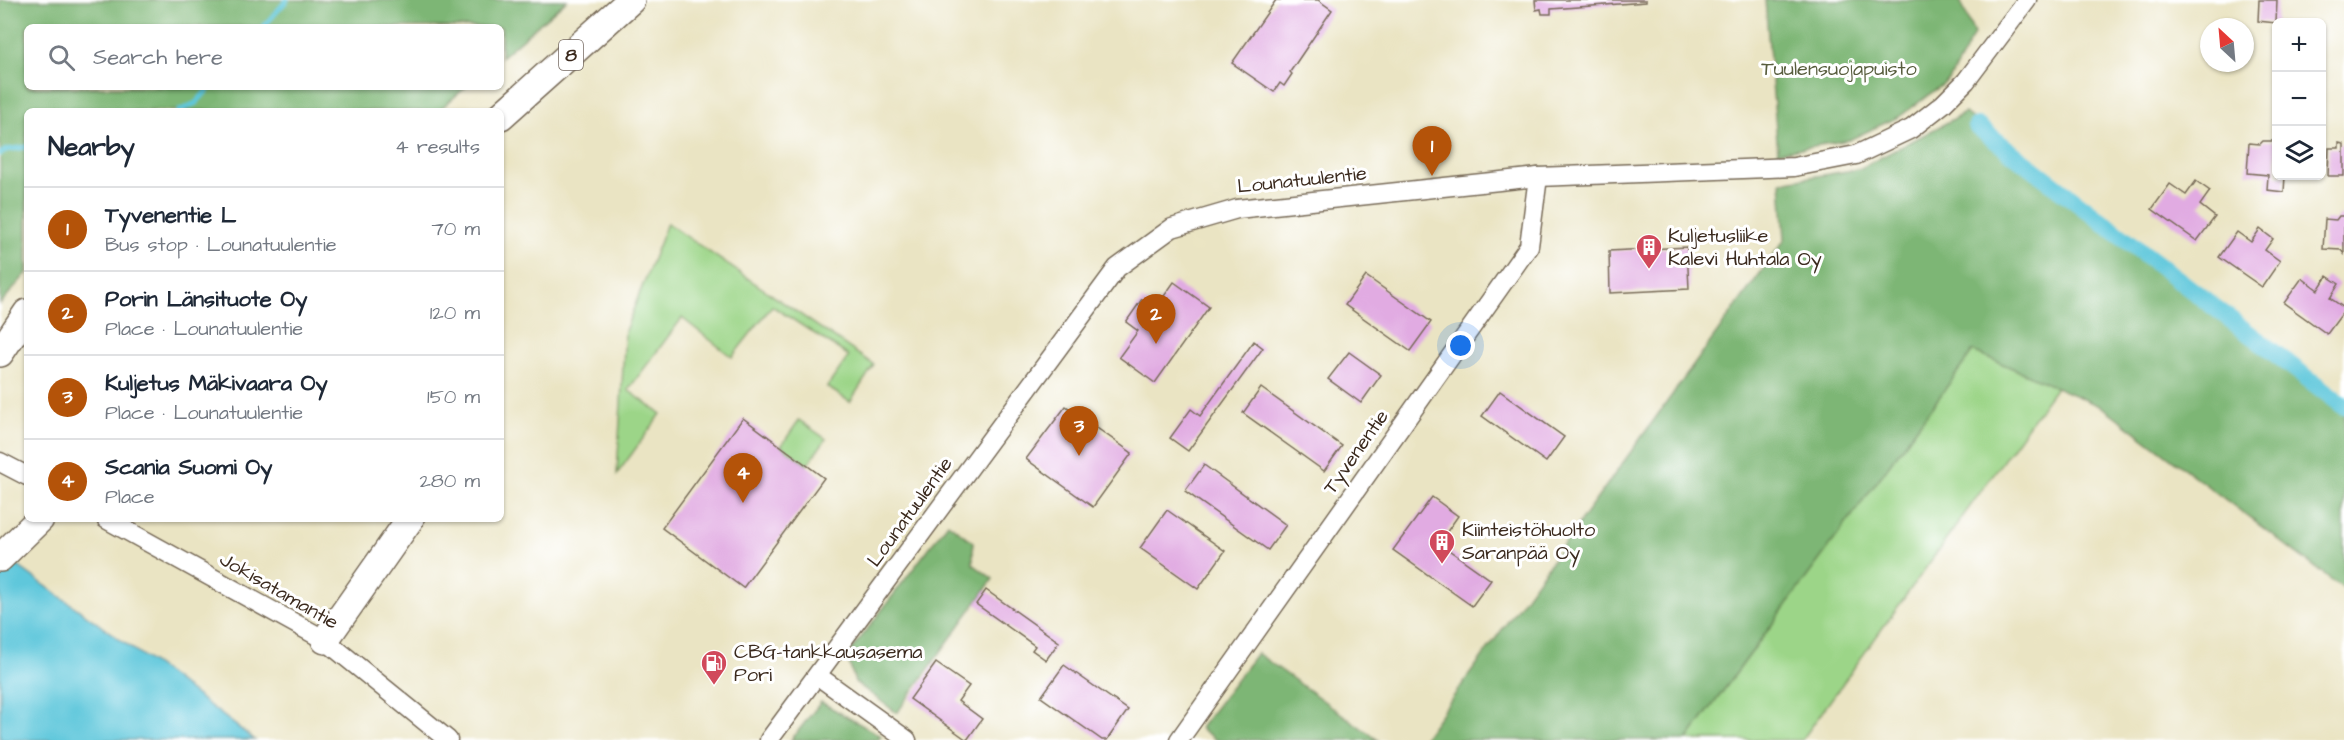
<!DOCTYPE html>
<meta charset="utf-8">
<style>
body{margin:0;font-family:"Architects Daughter",sans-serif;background:#f6f6f7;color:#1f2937}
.controls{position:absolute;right:18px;top:18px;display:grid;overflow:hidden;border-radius:9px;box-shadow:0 2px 4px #0004}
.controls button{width:54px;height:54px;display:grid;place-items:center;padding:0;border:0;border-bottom:2px solid #e0e1e3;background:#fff;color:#1f2937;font:30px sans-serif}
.compass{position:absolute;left:2200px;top:18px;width:54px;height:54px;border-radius:50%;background:#fff;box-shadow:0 2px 4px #0004;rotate:334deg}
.you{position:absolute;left:1461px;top:346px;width:21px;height:21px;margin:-15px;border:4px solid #fff;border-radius:50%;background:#1a73e8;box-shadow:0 0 0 9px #1a73e833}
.badge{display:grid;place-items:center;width:39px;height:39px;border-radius:50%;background:#b45309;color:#fff;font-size:20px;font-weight:700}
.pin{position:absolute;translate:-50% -50px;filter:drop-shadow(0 2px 3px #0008)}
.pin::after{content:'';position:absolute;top:32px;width:21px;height:18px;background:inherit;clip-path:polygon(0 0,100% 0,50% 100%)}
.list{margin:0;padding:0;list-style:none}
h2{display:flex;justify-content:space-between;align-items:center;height:78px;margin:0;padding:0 24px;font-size:26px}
h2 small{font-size:20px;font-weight:400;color:#747a83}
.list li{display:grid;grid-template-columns:39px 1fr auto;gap:18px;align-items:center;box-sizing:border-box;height:84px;padding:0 24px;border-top:2px solid #e0e1e3}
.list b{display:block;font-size:22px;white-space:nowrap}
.list p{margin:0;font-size:20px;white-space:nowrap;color:#747a83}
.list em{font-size:20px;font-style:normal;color:#747a83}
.icon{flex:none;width:33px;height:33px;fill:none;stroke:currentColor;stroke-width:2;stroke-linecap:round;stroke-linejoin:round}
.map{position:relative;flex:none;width:2344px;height:740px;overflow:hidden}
.search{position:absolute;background:#fff;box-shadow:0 2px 4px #0004;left:24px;top:24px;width:480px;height:66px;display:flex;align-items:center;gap:15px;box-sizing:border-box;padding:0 21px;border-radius:9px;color:#747a83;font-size:22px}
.panel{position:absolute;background:#fff;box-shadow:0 2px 4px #0004;left:24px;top:108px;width:480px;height:414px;border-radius:9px}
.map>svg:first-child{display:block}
.green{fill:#9cd588;stroke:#6c8053;stroke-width:1.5}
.forest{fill:#7db674;stroke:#5c7049;stroke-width:1.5}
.water{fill:#5ec7db;stroke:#4c787c;stroke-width:1.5}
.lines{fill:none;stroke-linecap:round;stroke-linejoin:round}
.stream{stroke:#5ec7db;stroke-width:5}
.canal{stroke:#5ec7db;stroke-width:18}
.building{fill:#e1abe2}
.minor-casing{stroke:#786b58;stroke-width:21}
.highway-casing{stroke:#786b58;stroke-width:30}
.minor{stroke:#fff;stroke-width:18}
.highway{stroke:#fff;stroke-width:27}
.labels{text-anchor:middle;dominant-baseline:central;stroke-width:6;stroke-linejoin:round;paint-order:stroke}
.shield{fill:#fff;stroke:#766a62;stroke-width:1.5}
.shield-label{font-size:18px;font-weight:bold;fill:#3b2a1e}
.park-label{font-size:20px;fill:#585d3e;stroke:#fff}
.street-label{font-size:20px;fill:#3b2a1e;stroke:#fff}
.poi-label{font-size:20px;fill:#3b2a1e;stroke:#fff;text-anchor:start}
</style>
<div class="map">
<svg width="2344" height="740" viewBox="0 0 2344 740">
<rect width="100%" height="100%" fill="#fff"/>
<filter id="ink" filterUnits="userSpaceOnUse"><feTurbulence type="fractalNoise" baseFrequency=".0167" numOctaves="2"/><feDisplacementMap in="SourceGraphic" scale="12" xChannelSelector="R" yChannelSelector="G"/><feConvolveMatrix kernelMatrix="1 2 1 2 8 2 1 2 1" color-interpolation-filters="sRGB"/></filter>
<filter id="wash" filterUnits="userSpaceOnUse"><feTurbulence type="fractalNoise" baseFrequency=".008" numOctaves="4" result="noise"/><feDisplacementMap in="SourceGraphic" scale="24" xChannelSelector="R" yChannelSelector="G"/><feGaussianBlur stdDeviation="1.35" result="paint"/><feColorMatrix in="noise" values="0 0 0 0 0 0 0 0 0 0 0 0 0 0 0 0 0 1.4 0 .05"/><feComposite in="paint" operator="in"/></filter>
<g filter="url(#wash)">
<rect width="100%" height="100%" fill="#eae4c3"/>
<g class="green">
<polygon points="667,223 874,365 850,402 827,387 849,356 772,306 732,357 682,318 628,390 661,414 617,474 625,331"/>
<polygon points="1973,351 2056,387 1802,740 1687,740"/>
<polygon points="799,420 826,439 807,465 781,446"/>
</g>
<g class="forest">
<polygon points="0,0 567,0 501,57 501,27 27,27 27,87 466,87 438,111 27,111 27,273 0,304"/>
<polygon points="1765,0 1960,0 1974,34 1949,80 1900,116 1849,140 1778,152"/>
<polygon points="1965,113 2344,401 2344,589 2104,408 1973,351 1687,740 1422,740 1785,239 1781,182 1859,169"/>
<polygon points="948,523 973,542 973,564 993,579 897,713 855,682 847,656"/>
<polygon points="1257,653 1378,740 1216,740 1200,728"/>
<polygon points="821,702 881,736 878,740 791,740"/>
</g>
<polygon class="water" points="0,553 168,674 255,740 0,740"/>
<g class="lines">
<g class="stream">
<polyline points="263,27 287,0"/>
<polyline points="179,111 196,103 210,87"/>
<polyline points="0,154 6,150 27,147"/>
</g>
<polyline class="canal" points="1977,126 2344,406"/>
</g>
<g id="blocks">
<g class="building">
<polygon points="1276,0 1318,0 1332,10 1290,72 1292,74 1284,86 1280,83 1274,92 1232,63"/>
<polygon points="1535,0 1646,0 1646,2 1551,9 1551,14 1542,14 1541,9 1536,10"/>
<polygon points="2259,0 2277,0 2276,23 2258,21"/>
<polygon points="2263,141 2276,141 2276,176 2285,176 2284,192 2267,190 2268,175 2247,173 2249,143 2260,144"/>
<polygon points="2339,143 2344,144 2344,176 2328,176 2329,148 2339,148"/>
<polygon points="2196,181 2210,191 2200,205 2215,217 2197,241 2152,209 2170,184 2186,195"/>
<polygon points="2339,216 2344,216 2344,254 2341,250 2323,249 2325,219 2336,220"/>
<polygon points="2260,229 2273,239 2265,250 2280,261 2262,287 2219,257 2237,232 2251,242"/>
<polygon points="1687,247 1689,289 1610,293 1609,251"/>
<polygon points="1366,276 1431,322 1410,351 1345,305"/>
<polygon points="2327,276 2339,284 2330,298 2344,308 2344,311 2327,334 2284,303 2302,278 2318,290"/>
<polygon points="1174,282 1209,307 1155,383 1119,357 1138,331 1126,322 1142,299 1155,309"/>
<polygon points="1254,341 1263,348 1188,451 1170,438 1191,409 1200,416"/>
<polygon points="1349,352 1381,375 1361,403 1328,379"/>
<polygon points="1261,388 1342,446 1324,471 1243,413"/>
<polygon points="1500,391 1564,437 1546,462 1482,416"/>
<polygon points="1066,406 1132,453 1093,507 1026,459"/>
<polygon points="743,418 824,478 743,588 662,528"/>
<polygon points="1204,465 1286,525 1268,550 1185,491"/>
<polygon points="1432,497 1458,516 1439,543 1491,580 1472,606 1393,550"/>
<polygon points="1167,510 1225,551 1198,589 1140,548"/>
<polygon points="986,590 1059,642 1046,660 1032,650 1035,646 976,604"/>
<polygon points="936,663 969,686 958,701 982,719 967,740 910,699"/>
<polygon points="1064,665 1128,710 1107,740 1102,740 1041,697"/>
</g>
</g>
</g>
<g filter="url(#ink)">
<use href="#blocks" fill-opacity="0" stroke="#786b58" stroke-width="1.5"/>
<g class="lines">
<g class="minor-casing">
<g id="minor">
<polyline points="0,462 27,476"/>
<polyline points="106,519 325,640 448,740"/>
<polyline points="818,676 907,740"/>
<polyline points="769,740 1117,268 1172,228 1237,209 1538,177 1794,167 1856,155 1911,129 1943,104 1966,81 2027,0"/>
<polyline points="1179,740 1529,246 1538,177"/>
</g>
</g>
<g class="highway-casing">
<g id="highway">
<polyline points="501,116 631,0"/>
<polyline points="0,353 27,313"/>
<polyline points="0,558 40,519"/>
<polyline points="325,640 410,519"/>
</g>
</g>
<use href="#minor" class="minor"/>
<use href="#highway" class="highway"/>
</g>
</g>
<defs>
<g id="building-pin" transform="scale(1.35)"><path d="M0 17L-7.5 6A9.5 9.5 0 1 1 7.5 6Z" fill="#d1495b" stroke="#fff"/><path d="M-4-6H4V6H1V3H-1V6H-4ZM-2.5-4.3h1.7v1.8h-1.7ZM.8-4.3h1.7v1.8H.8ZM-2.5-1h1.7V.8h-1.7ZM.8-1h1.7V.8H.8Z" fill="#fff"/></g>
<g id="fuel-pin" transform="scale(1.35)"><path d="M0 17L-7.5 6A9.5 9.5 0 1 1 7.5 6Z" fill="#d1495b" stroke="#fff"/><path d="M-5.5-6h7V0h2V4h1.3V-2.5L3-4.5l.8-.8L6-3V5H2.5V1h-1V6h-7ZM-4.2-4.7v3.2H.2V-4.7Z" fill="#fff"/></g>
</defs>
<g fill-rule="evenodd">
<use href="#building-pin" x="1649" y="247"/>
<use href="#building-pin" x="1442" y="542"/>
<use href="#fuel-pin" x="714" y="663"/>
</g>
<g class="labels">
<rect class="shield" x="559" y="40" width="24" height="30" rx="4.5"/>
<g class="shield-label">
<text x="571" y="55">8</text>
</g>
<g class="park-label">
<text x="1839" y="69">Tuulensuojapuisto</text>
</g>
<g class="street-label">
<text transform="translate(1302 180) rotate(-6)">Lounatuulentie</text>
<text transform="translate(1356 452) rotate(-55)">Tyvenentie</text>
<text transform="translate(910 512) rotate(-54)">Lounatuulentie</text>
<text transform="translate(279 591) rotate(30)">Jokisatamantie</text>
</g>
<g class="poi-label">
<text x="1668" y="236">Kuljetusliike<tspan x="1668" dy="23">Kalevi Huhtala Oy</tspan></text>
<text x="1462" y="530">Kiinteistöhuolto<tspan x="1462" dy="23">Saranpää Oy</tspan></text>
<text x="734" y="652">CBG-tankkausasema<tspan x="734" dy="23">Pori</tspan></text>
</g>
</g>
</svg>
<div class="controls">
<button>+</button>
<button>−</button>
<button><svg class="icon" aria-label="layers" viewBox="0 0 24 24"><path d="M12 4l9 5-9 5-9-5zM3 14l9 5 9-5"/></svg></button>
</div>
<svg class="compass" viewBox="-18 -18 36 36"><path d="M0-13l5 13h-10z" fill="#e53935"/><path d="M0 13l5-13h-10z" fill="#747a83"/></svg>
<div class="you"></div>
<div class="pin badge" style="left:1432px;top:176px">1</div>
<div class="pin badge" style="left:1156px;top:344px">2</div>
<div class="pin badge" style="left:1079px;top:456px">3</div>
<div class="pin badge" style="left:743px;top:503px">4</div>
<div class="search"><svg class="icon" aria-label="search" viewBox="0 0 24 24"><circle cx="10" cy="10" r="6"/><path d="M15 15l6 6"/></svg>Search here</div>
<section class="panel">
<h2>Nearby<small>4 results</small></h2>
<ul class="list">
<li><span class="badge">1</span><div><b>Tyvenentie L</b><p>Bus stop · Lounatuulentie</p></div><em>70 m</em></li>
<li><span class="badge">2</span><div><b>Porin Länsituote Oy</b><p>Place · Lounatuulentie</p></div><em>120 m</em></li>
<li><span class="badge">3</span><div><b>Kuljetus Mäkivaara Oy</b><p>Place · Lounatuulentie</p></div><em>150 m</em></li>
<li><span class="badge">4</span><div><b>Scania Suomi Oy</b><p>Place</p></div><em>280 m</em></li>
</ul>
</section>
</div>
